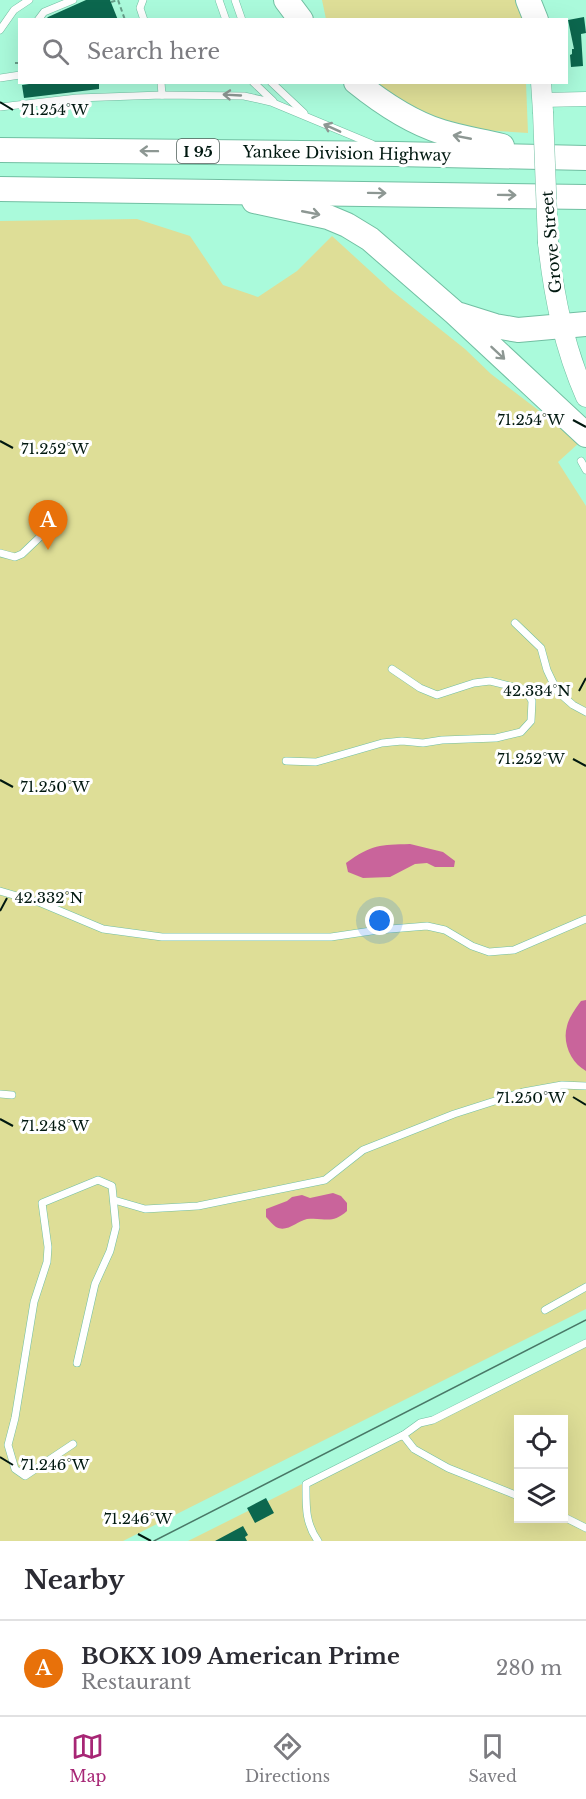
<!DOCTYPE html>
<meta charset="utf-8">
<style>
body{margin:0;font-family:"Libre Baskerville",serif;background:#f2f2f3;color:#2b2b33}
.controls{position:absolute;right:18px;bottom:18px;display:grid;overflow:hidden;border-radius:0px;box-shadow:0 6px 24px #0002}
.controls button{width:54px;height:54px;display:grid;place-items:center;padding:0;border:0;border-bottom:2px solid #e1e1e2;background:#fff;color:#2b2b33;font:30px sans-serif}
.you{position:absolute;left:380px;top:921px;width:21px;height:21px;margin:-15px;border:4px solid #fff;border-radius:50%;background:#1a73e8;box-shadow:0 0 0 9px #1a73e833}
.badge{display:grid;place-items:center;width:39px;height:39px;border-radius:50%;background:#a72675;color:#fff;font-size:20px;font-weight:700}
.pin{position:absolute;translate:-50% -50px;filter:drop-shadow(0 2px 3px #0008)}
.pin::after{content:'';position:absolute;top:32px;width:21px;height:18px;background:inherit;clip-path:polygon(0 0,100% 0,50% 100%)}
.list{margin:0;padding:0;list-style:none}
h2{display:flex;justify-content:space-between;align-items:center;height:78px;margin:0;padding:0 24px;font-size:26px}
h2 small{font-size:20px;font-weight:400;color:#7c7c81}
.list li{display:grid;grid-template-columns:39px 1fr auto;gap:18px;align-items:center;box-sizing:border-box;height:96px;padding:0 24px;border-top:2px solid #e1e1e2}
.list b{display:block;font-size:22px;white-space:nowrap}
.list p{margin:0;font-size:20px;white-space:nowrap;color:#7c7c81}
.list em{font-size:20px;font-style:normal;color:#7c7c81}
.icon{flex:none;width:33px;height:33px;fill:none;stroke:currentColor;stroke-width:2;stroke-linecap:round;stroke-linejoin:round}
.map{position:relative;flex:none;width:586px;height:1541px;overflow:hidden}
.search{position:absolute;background:#fff;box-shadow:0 6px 24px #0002;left:18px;right:18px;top:18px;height:66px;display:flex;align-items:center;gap:15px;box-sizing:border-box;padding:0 21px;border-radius:0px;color:#7c7c81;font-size:22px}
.sheet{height:174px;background:#fff}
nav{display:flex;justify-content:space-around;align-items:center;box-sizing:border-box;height:84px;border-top:2px solid #e1e1e2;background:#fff;font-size:16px;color:#7c7c81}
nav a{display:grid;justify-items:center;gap:3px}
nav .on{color:#a72675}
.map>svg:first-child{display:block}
.green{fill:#dede97;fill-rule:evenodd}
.water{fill:#c9649b}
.building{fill:#0c674e}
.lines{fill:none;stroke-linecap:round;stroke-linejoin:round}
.service-casing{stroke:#71bfa2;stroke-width:8}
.minor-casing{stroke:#71bfa2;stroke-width:15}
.secondary-casing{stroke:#71bfa2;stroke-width:21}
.motorway-casing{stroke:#71bfa2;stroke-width:26}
.path{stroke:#659e88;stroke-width:2;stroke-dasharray:4.5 3;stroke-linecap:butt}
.service{stroke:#fff;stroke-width:7}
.minor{stroke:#fff;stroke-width:14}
.secondary{stroke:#fff;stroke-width:20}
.motorway{stroke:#fff;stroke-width:24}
.tram{stroke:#497867;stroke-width:1.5}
.secondary-bridge-casing{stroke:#71bfa2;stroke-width:21;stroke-linecap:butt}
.secondary-bridge{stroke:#fff;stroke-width:20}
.oneway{stroke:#8d9793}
.ticks{fill:none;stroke:#011810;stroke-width:2}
.labels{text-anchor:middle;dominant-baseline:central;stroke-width:6;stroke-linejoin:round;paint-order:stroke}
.shield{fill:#fff;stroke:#4d5d58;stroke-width:1.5}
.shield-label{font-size:15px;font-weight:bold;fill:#011810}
.street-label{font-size:16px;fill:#011810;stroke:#fff}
.ticks-label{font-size:15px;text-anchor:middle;fill:#011810;stroke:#fff;stroke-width:6;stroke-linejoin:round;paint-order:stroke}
</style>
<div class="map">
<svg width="586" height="1541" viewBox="0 0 586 1541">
<rect width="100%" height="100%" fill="#aafadb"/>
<g class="green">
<polygon points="322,0 519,0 525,19 326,19"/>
<polygon points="373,83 526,83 528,133 481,130 422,114"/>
<polygon points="137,219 190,236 223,285 258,297 297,271 332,236 391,290 465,349 491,374 580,442 558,462 586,506 586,1309 123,1541 0,1541 0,221"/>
<path d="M 586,1342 L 586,1541 L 188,1541 ZM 518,1420 L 564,1420 L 564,1518 L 518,1518 Z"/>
</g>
<g class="water">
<path d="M 410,844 L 443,852 L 455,861 L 454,867 L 435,867 L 427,863 L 415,864 L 390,877 L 363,878 L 348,872 L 346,863 C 372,844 380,845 410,844 Z"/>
<path d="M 586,1000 L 586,1071 C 571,1063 562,1043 567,1026 C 569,1017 576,1008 581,1001 Z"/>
<path d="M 333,1193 L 341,1196 L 347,1203 L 347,1211 C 331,1225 325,1217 307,1219 C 297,1221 287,1233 276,1227 C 273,1225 269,1220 266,1217 L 266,1209 L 287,1201 L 292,1197 L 302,1195 L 310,1198 Z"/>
</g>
<g class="building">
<polygon points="86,0 110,0 118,20 45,20 48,17"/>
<polygon points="584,17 586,33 581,34 583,66 571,67 570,55 572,54 572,49 574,49 568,20"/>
<polygon points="43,82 99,82 99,89 24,98 22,85"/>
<polygon points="266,1498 274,1513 255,1523 247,1508"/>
<polygon points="243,1526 248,1535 245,1537 247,1541 215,1541"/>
</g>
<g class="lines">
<g class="service-casing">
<g id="service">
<polyline points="143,0 140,8 144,20"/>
<polyline points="219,0 226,20"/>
<polyline points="235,0 242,20"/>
<polyline points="38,20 44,12 73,0"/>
<polyline points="0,30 14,10 29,0"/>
<polyline points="0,78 20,75"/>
<polyline points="161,82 162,95"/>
<polyline points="253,82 273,101"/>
<polyline points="271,82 304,113"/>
<polyline points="0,107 77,98 162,95 244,96 271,102 372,144"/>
<polyline points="581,461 586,470"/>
<polyline points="0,553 15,557 22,554 43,534"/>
<polyline points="515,623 541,648 547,670 557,691 573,705 586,712"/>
<polyline points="286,761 316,762 382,743 402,741 423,743 442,740 496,738 521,732 531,721 532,701 526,690 490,681 474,683 437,695 420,688 392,669"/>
<polyline points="0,891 41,903 103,929 162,937 331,937 378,930 427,926 445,930 472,946 489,952 514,950 586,919"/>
<polyline points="0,1094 12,1095"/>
<polyline points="114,1200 145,1209 198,1206 325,1180 363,1150 454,1114 523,1092 562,1085 586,1086"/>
<polyline points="545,1310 586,1287"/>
<polyline points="402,1436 420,1423 433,1420 586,1343"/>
<polyline points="73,1444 25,1476 15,1469 8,1445 15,1418 34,1302 47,1262 48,1247 42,1203 98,1180 112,1186 116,1227 110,1251 95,1284 77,1363"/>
<polyline points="564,1517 586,1528"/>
<path d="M 318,1541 C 305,1523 306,1506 306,1484 L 403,1435 L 414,1449 L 448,1468 L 518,1496"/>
</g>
</g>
<g class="minor-casing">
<polyline id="minor" points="542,100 586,99"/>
</g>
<g class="secondary-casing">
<g id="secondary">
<polyline points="541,82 543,112"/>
<path d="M 548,243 C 554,297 564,347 586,397"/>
</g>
</g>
<g class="motorway-casing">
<g id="motorway">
<polyline points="286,0 301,20"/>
<polyline points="528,0 536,20"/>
<path d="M 356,82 C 382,103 410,122 442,132 C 461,138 482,141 502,146"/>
<polyline points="0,150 396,154 586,158"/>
<polyline points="0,189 586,197"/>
<polyline points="254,201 328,217 347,225 370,239 455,313 586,435"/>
<polyline points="460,315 495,326 518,330 586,324"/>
</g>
</g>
<g class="path">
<polyline points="111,2 118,0 125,20"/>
<polyline points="15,63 20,63"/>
</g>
<use href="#service" class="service"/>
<use href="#minor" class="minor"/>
<use href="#secondary" class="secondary"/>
<use href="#motorway" class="motorway"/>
<polyline class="tram" points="154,1541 586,1320"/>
<g class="secondary-bridge-casing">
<polyline id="secondary-bridge" points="543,112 548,243"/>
</g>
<use href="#secondary-bridge" class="secondary-bridge"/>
</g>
<defs><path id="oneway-shaft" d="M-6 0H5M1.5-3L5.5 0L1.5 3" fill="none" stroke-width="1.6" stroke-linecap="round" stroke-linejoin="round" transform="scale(1.5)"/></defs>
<g class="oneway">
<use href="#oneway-shaft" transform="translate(232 95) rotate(-177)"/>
<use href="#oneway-shaft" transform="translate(332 128) rotate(-156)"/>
<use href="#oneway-shaft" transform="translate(462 137) rotate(-169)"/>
<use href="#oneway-shaft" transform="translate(149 151) rotate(-179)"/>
<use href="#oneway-shaft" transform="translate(377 193) rotate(1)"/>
<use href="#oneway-shaft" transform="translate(507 195) rotate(1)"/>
<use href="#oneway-shaft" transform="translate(311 213) rotate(11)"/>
<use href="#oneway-shaft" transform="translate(498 353) rotate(43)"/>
</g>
<path class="ticks" d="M 0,102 L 13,110M 573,420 L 586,427M 0,441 L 13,448M 579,691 L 586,678M 573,759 L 586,766M 0,780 L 13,787M 0,911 L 7,898M 573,1097 L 586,1105M 0,1119 L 13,1126M 0,1457 L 13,1465M 138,1534 L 151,1541"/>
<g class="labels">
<rect class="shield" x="177" y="139" width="42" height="24" rx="4.5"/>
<g class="shield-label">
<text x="198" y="151">I 95</text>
</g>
<g class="street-label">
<text transform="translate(347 153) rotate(1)">Yankee Division Highway</text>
<text transform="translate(551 242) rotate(-95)">Grove Street</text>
</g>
</g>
<g class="ticks-label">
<text x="55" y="115">71.254°W</text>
<text x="531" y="425">71.254°W</text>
<text x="55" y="454">71.252°W</text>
<text x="537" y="696">42.334°N</text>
<text x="531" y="764">71.252°W</text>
<text x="55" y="792">71.250°W</text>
<text x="49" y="903">42.332°N</text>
<text x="531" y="1103">71.250°W</text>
<text x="55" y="1131">71.248°W</text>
<text x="55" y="1470">71.246°W</text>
<text x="138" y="1524">71.246°W</text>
</g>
</svg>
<div class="controls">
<button><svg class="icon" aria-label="locate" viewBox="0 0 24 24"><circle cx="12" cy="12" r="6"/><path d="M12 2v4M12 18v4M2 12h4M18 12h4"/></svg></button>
<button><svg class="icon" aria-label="layers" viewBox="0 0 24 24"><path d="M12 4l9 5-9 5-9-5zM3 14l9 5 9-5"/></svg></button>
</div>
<div class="you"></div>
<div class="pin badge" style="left:48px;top:550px;background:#e8710a">A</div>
<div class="search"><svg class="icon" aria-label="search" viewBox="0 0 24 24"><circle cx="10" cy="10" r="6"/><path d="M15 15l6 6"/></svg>Search here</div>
</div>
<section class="sheet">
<h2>Nearby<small></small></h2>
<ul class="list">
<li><span class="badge" style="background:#e8710a">A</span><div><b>BOKX 109 American Prime</b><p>Restaurant</p></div><em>280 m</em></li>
</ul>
</section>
<nav>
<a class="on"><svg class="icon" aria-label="map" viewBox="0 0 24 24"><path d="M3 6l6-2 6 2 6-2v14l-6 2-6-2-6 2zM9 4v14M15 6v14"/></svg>Map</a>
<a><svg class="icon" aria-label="directions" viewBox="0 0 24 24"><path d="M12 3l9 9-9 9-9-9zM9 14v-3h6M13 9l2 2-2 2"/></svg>Directions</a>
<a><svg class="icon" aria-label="saved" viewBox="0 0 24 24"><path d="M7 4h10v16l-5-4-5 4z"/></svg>Saved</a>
</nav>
